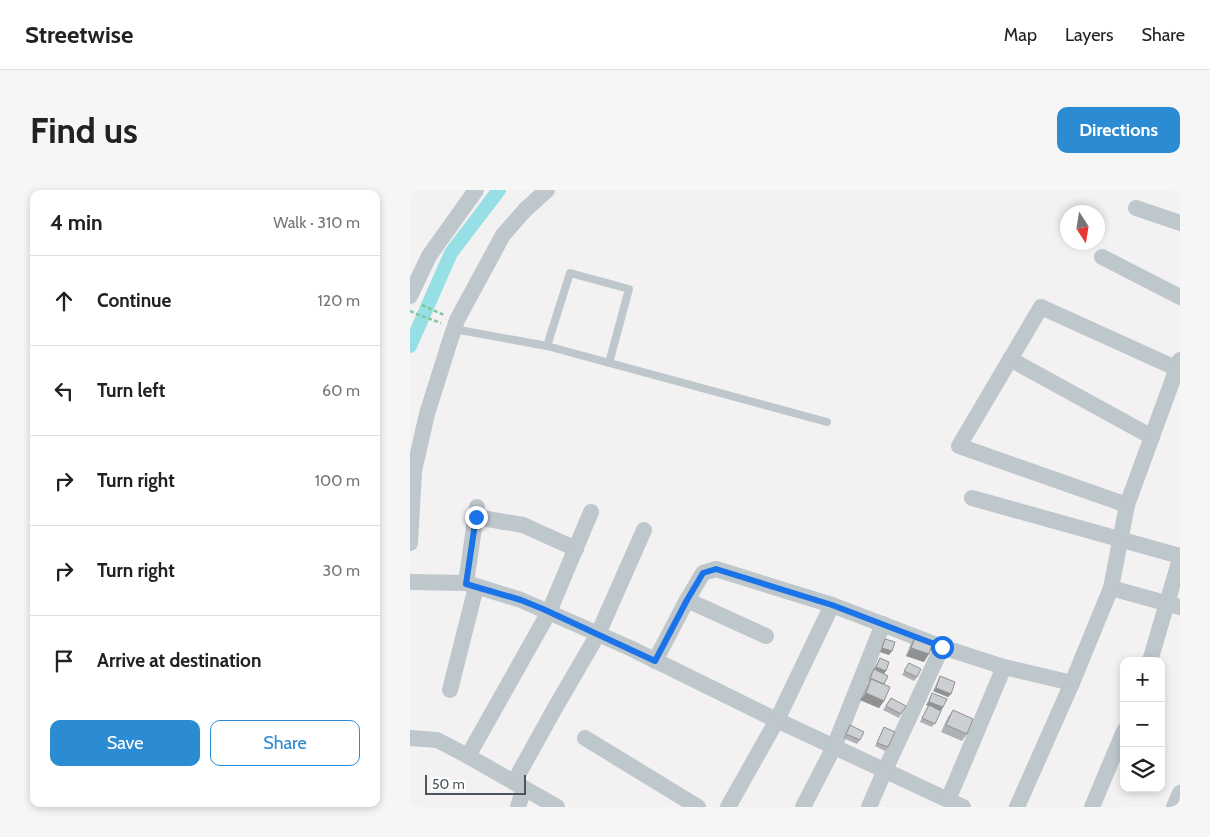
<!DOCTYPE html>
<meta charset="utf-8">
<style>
body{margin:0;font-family:Cabin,sans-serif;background:#f6f6f6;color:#222}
.controls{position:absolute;right:15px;bottom:15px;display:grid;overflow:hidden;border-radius:10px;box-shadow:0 2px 8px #0003}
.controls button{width:45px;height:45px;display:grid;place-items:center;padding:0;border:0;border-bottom:1px solid #e0e0e0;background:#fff;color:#222;font:25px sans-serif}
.compass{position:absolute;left:650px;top:15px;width:45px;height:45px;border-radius:50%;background:#fff;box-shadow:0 2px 8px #0003;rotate:168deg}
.scale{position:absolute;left:15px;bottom:12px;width:101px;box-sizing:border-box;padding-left:5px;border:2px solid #4b575d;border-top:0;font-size:14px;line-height:18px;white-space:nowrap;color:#4b575d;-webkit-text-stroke:4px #fff;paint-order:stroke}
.stop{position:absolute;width:15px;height:15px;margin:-11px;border:4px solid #1a73e8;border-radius:50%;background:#fff}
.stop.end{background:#1a73e8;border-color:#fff;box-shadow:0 1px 5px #0008}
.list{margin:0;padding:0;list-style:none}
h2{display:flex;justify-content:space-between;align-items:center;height:65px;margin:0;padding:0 20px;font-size:21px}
h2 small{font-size:16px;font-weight:400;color:#767676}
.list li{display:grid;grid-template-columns:32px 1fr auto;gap:15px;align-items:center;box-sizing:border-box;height:90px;padding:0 20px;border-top:1px solid #e0e0e0}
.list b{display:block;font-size:19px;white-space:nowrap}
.list em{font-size:16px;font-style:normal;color:#767676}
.actions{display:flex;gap:10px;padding:15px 20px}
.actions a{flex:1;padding:11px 0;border:1px solid #2b8bd3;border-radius:10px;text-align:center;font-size:18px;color:#2b8bd3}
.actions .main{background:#2b8bd3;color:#fff}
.icon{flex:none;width:28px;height:28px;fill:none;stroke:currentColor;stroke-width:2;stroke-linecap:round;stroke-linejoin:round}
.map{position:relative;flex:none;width:770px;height:617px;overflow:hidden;border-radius:10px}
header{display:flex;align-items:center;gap:30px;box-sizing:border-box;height:70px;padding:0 25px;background:#fff;border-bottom:1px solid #e0e0e0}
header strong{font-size:24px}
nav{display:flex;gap:28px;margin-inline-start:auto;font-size:18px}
.intro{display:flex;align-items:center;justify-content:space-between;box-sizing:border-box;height:120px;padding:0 30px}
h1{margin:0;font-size:35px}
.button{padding:12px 22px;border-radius:10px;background:#2b8bd3;color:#fff;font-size:18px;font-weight:700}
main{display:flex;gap:30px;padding:0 30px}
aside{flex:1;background:#fff;border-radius:10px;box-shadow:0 2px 8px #0003}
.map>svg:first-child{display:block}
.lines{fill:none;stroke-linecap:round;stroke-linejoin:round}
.canal{stroke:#96dfe4;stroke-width:14}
.path{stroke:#80c79a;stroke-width:2.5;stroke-dasharray:4 2.5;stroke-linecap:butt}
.lane{stroke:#bec7cc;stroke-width:8}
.street{stroke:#bec7cc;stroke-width:16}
.wall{fill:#afb2b5}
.shaded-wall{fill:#8f9193}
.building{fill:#cccfd2;stroke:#8f9193}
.route{stroke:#1a73e8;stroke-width:6}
</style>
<header>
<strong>Streetwise</strong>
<nav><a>Map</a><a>Layers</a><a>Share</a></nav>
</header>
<div class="intro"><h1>Find us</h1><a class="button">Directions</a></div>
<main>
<aside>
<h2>4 min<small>Walk · 310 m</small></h2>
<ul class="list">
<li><svg class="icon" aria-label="ahead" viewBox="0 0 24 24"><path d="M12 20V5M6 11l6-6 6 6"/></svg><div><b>Continue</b></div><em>120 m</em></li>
<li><svg class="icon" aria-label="left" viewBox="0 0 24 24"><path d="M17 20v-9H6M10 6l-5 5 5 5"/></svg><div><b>Turn left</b></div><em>60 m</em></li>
<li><svg class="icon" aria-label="right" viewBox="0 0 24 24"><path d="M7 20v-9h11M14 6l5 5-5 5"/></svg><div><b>Turn right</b></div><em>100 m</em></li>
<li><svg class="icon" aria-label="right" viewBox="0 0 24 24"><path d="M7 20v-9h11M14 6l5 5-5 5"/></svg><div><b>Turn right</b></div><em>30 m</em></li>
<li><svg class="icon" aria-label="arrive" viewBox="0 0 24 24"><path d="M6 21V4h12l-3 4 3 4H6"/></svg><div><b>Arrive at destination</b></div></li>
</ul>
<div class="actions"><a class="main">Save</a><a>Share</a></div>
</aside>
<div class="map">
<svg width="770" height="617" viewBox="0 0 770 617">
<rect width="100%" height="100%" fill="#f3f1f2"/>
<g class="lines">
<polyline class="canal" points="0,156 41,63 89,0"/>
<g class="path">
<polyline points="12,115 34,125"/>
<polyline points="0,121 9,125 31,133"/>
</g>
<g class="lane">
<polyline points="44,139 137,156 417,232"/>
<polyline points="137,156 160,83 219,99 199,173"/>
</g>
<g class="street">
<polyline points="726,18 770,33"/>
<polyline points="692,67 770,107"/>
<polyline points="0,106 19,66 66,0"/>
<polyline points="600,169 742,247"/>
<polyline points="562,308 770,366"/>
<polyline points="717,315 549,256 631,117 770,180"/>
<polyline points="66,327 113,335 166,359"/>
<polyline points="0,353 4,281 17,224 38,157 47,130 93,45 115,20 137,0"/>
<polyline points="0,392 56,393 111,410 220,458 356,525 553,617"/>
<polyline points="56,393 67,317"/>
<polyline points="701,398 770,417"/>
<polyline points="277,410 356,446"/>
<polyline points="245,471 277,410 293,383 306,379 422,415 532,457 594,477 662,493"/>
<polyline points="740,471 770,369"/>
<polyline points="40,500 66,397"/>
<polyline points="0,548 27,550 58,566 147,617"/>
<polyline points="175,548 288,617"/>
<polyline points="58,566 139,422 181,322"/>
<polyline points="104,592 145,518 188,444 234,340"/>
<polyline points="538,610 594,477"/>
<polyline points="108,617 114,598"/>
<polyline points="318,617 367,530 422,415"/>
<polyline points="393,617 424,557 473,434"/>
<polyline points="459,617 475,580 532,457"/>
<polyline points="607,617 662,493 701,398 717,315 770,170"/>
<polyline points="682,617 714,541"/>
<polyline points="764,617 770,603"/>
</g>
</g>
<g class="wall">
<polygon points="506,445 514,472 496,466 501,453"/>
<polygon points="475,449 479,465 470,462 473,453"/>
<polygon points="470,468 476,481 474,484 478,486 474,495 474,511 469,518 450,510 456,497 459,492 458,491 461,483"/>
<polygon points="499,473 507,487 504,491 492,485"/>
<polygon points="530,486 541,504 538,507 523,501 528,490"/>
<polygon points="522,503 533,517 522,537 510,532 518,516 516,515"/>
<polygon points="481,508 491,524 489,528 473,520"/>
<polygon points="543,520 557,544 552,551 531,542 538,527"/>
<polygon points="440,535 450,550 447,554 433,548"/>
<polygon points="474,537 478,557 475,561 465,556"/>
</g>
<g class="shaded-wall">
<polygon points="472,458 482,461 479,465 470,462"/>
<polygon points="501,458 519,464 514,472 496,466"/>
<polygon points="466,477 476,481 473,485 463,481"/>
<polygon points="526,498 541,504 538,507 523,501"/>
<polygon points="456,503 474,511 469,518 450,510"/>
<polygon points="519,512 533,517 531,521 516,515"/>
</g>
<g class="building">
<polygon points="506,445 523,451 519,464 501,458"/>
<polygon points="475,449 485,452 482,461 472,458"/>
<polygon points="470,468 479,472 476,481 466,477"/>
<polygon points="499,473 511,479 507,487 494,481"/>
<polygon points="464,479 478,486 474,494 460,488"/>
<polygon points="530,486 545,492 541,504 526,498"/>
<polygon points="461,489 480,497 474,511 456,503"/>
<polygon points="522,503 537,509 533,517 519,512"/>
<polygon points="481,508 496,516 491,524 476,516"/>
<polygon points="519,515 531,521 525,534 512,528"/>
<polygon points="543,520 563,529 557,544 536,535"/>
<polygon points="440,535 454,542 450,550 436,544"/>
<polygon points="474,537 485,542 478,557 467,553"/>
</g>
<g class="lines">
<polyline class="route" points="66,327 56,394 111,410 133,419 245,471 277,410 293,383 306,379 422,415 532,457"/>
</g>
</svg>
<div class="controls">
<button>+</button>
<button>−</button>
<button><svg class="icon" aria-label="layers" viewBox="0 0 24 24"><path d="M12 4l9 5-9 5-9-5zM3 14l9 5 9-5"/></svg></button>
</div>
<svg class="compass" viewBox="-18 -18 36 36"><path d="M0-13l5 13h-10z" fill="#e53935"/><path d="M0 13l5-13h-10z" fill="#767676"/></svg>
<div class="scale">50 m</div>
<div class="stop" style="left:532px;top:457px"></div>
<div class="stop end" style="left:66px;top:327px"></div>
</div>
</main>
